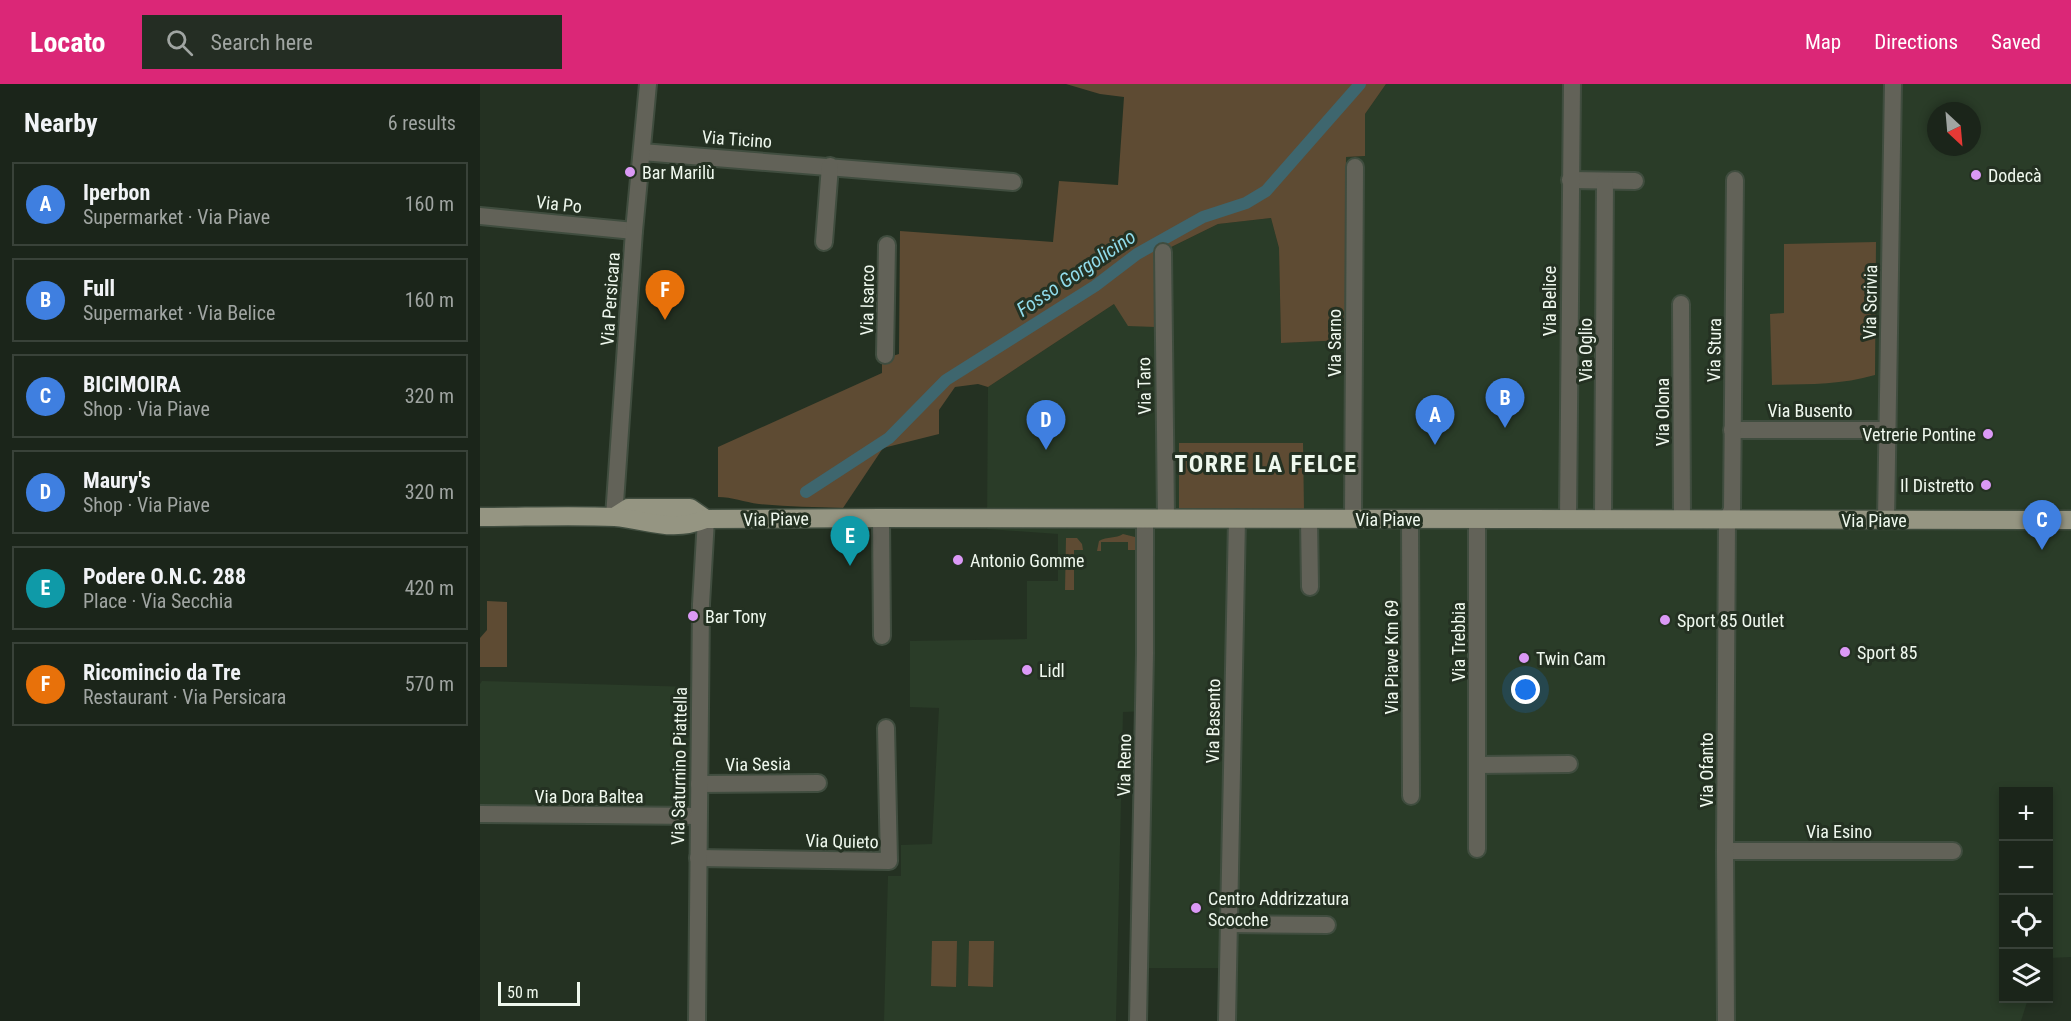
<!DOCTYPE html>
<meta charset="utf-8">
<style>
body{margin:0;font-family:"Roboto Condensed",sans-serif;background:#242d23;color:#f1f3f6}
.controls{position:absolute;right:18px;bottom:18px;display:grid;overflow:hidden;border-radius:0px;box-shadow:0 3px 9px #0003}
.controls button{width:54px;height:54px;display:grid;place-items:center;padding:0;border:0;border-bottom:2px solid #394239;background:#1b251a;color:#f1f3f6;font:30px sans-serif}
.compass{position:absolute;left:1447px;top:18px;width:54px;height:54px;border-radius:50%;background:#1b251a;box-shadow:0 3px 9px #0003;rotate:154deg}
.scale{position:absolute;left:18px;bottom:15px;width:82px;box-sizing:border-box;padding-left:6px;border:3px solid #eff8ee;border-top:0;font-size:16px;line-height:21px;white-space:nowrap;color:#eff8ee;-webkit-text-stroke:4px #243122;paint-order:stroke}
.you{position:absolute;left:1046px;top:606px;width:21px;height:21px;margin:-15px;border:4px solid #fff;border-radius:50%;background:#1a73e8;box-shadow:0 0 0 9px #1a73e833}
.badge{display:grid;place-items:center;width:39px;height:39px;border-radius:50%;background:#db2777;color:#fff;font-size:20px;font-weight:700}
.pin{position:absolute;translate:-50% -50px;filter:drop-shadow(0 2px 3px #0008)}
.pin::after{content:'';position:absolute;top:32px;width:21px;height:18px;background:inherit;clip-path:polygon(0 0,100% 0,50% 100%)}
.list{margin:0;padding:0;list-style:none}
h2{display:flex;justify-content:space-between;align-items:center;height:78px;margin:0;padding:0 24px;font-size:26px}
h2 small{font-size:20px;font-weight:400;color:#a0a5a2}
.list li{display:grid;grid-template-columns:39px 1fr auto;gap:18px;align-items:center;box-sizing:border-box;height:84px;margin:0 12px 12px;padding:0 12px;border:2px solid #394239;border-radius:0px}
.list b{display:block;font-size:22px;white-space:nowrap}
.list p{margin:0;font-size:20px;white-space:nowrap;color:#a0a5a2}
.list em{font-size:20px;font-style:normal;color:#a0a5a2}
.icon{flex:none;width:33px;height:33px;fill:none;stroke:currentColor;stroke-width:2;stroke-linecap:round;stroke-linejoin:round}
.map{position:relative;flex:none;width:1591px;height:937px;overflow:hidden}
header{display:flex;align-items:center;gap:36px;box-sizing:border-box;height:84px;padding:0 30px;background:#db2777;color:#fff}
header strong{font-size:28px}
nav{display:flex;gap:33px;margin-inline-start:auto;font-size:21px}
.search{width:420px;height:54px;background:#242d23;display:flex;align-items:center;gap:15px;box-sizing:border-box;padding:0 21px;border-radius:0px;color:#a0a5a2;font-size:22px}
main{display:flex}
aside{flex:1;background:#1b251a}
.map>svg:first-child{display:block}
.built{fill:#2a3c28;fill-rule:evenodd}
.green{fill:#5e4b33}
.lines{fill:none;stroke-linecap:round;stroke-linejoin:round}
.canal{stroke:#3e666e;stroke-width:12}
.minor-casing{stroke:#404d3f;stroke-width:20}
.major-casing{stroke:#404d3f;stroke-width:21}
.minor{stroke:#626258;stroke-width:16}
.major{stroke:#959582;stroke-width:18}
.poi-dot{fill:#db99f6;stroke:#243122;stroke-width:2}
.labels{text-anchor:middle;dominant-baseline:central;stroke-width:6;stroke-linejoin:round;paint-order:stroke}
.street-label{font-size:18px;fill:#eff8ee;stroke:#243122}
.poi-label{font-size:18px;fill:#eff8ee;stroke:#243122;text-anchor:start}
.water-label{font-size:20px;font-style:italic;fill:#90dbea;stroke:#243122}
.district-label{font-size:24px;font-weight:bold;letter-spacing:1.5px;fill:#eff8ee;stroke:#243122}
</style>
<header>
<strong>Locato</strong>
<div class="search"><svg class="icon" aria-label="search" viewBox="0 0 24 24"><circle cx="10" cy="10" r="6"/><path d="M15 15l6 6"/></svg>Search here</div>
<nav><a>Map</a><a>Directions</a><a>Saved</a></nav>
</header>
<main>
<aside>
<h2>Nearby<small>6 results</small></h2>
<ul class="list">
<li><span class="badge" style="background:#3f7fe0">A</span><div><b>Iperbon</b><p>Supermarket · Via Piave</p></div><em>160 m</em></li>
<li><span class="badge" style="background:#3f7fe0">B</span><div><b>Full</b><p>Supermarket · Via Belice</p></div><em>160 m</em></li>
<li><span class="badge" style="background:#3f7fe0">C</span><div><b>BICIMOIRA</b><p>Shop · Via Piave</p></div><em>320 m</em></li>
<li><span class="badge" style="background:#3f7fe0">D</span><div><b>Maury's</b><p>Shop · Via Piave</p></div><em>320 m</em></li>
<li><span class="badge" style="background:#0f9aa8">E</span><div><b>Podere O.N.C. 288</b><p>Place · Via Secchia</p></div><em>420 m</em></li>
<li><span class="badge" style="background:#e8710a">F</span><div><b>Ricomincio da Tre</b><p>Restaurant · Via Persicara</p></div><em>570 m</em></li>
</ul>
</aside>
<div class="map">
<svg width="1591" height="937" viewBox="0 0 1591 937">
<rect width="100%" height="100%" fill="#243122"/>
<g class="built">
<path d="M 906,0 L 1591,0 L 1591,873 L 1569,874 L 1568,708 L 1524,708 L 1524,914 L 1548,915 L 1541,937 L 746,937 L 744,884 L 667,884 L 670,627 L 643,628 L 636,937 L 404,937 L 408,792 L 421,792 L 421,761 L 452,760 L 459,624 L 430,623 L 430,557 L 547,555 L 547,497 L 578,497 L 578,450 L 507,445 L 508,303 L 634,220 L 679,169 L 738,140 L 791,134 L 799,164 L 801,259 L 864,256 L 866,73 L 885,72 L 885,30 ZM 1456,27 L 1492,27 L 1492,63 L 1456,63 Z"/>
<polygon points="2,597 214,603 212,739 0,736 0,600"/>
</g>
<g class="green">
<path d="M 586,0 L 906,0 L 885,30 L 885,72 L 866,73 L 865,256 L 801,259 L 799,164 L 791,134 L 738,140 L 679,169 L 676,243 L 648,242 L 634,220 L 508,303 L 498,300 L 475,303 L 459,326 L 459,350 L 403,364 L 363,424 C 335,423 307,423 279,420 C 264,418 252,413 238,413 L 238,363 L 402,289 L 402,275 L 419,270 L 420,147 L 573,158 L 579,97 L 638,101 L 644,13 L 620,10 Z"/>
<path d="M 1396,158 L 1395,291 C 1361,301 1327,300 1292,301 L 1290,230 L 1304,229 L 1304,160 Z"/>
<polygon points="699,359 823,359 824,427 699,428"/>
<path d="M 643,450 L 655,453 L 656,466 L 648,466 L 648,458 L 621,458 L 621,467 L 617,467 L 619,457 C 627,452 636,455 643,450 Z"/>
<polygon points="586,454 597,454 602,460 603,466 594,466 594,506 585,506"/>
<polygon points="7,517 27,518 27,583 0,583 0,554 7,546"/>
<polygon points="452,857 477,857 476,903 451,902"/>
<polygon points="489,857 514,857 513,903 488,902"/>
</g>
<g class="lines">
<polyline class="canal" points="326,408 409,354 466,296 615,202 657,170 723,133 766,119 786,107 880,0"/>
<g class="minor-casing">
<g id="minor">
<polyline points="162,68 533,98"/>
<polyline points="1090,96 1155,97"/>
<polyline points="0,132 154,147"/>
<polyline points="344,158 350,82"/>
<polyline points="683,168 686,434"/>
<polyline points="1201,220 1202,435"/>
<polyline points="405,271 407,161"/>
<polyline points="1252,346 1407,346"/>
<polyline points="134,433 154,147 168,0"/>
<polyline points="401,434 402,552"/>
<polyline points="829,435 830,503"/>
<polyline points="873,435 875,83"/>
<polyline points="930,435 931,712"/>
<polyline points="1088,435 1092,0"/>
<polyline points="1123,435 1125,97"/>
<polyline points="1406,436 1413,0"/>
<polyline points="998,681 1089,680"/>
<polyline points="219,700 338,699"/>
<polyline points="0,730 218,732"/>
<polyline points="997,765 997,435"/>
<polyline points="1245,767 1473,767"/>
<polyline points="218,774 409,777 406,644"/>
<polyline points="749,840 847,841"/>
<polyline points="217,937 221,520 226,435"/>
<polyline points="658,937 665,569 665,435"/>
<polyline points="747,937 757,434"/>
<polyline points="1246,937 1245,767 1247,435 1252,426 1255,96"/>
</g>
</g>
<g class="major-casing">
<g id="major">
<polyline points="137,431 148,424 210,424 226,435"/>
<path d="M 0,433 C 45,433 90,431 135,433 C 169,436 191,449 226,435 L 401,434 L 1591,436"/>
</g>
</g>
<use href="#minor" class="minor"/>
<use href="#major" class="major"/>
</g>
<g class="poi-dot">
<circle cx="150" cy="88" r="6"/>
<circle cx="1496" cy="91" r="6"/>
<circle cx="1508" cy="350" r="6"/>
<circle cx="1506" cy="401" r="6"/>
<circle cx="478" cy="476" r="6"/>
<circle cx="213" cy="532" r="6"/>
<circle cx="1185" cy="536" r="6"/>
<circle cx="1365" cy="568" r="6"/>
<circle cx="1044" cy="574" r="6"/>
<circle cx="547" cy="586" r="6"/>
<circle cx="716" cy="824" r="6"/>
</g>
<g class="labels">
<g class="street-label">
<text transform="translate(257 55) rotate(4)">Via Ticino</text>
<text transform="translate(79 120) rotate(6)">Via Po</text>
<text transform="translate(130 215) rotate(-86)">Via Persicara</text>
<text transform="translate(387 216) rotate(-89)">Via Isarco</text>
<text transform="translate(1069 217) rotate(-90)">Via Belice</text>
<text transform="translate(1390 218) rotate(-89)">Via Scrivia</text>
<text transform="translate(854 259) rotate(-90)">Via Sarno</text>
<text transform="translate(1105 266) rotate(-90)">Via Oglio</text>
<text transform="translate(1234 266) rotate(-89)">Via Stura</text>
<text transform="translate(664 302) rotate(-91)">Via Taro</text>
<text x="1330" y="326">Via Busento</text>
<text transform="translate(1182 328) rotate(-90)">Via Olona</text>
<text transform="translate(296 435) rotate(-1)">Via Piave</text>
<text x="908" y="435">Via Piave</text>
<text x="1394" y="436">Via Piave</text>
<text transform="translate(978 558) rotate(-90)">Via Trebbia</text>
<text transform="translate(911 573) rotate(-90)">Via Piave Km 69</text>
<text transform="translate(733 637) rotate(-89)">Via Basento</text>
<text transform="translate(278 680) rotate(-1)">Via Sesia</text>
<text transform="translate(644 681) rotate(-89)">Via Reno</text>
<text transform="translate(199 682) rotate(-89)">Via Saturnino Piattella</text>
<text transform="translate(1226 686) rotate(-90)">Via Ofanto</text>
<text x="109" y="712">Via Dora Baltea</text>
<text x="1359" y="747">Via Esino</text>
<text transform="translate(362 757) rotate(1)">Via Quieto</text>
</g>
<g class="poi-label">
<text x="162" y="88">Bar Marilù</text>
<text x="1508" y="91">Dodecà</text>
<text x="1496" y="350" text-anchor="end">Vetrerie Pontine</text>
<text x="1494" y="401" text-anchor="end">Il Distretto</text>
<text x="490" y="476">Antonio Gomme</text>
<text x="225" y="532">Bar Tony</text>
<text x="1197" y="536">Sport 85 Outlet</text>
<text x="1377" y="568">Sport 85</text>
<text x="1056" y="574">Twin Cam</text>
<text x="559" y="586">Lidl</text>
<text x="728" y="814">Centro Addrizzatura<tspan x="728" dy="21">Scocche</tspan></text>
</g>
<g class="water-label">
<text transform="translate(596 189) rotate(-34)">Fosso Gorgolicino</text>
</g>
<g class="district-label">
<text x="786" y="380">TORRE LA FELCE</text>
</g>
</g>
</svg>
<div class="controls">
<button>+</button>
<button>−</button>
<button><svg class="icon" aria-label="locate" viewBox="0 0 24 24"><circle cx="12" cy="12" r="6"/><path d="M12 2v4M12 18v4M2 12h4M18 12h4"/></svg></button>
<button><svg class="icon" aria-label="layers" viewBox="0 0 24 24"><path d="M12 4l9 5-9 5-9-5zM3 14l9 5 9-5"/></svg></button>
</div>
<svg class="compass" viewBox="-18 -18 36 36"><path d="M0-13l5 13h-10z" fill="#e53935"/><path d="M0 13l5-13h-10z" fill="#a0a5a2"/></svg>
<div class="scale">50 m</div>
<div class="you"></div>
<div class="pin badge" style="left:955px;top:361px;background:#3f7fe0">A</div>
<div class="pin badge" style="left:1025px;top:344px;background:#3f7fe0">B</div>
<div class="pin badge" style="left:1562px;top:466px;background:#3f7fe0">C</div>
<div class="pin badge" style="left:566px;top:366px;background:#3f7fe0">D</div>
<div class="pin badge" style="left:370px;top:482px;background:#0f9aa8">E</div>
<div class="pin badge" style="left:185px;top:236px;background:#e8710a">F</div>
</div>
</main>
